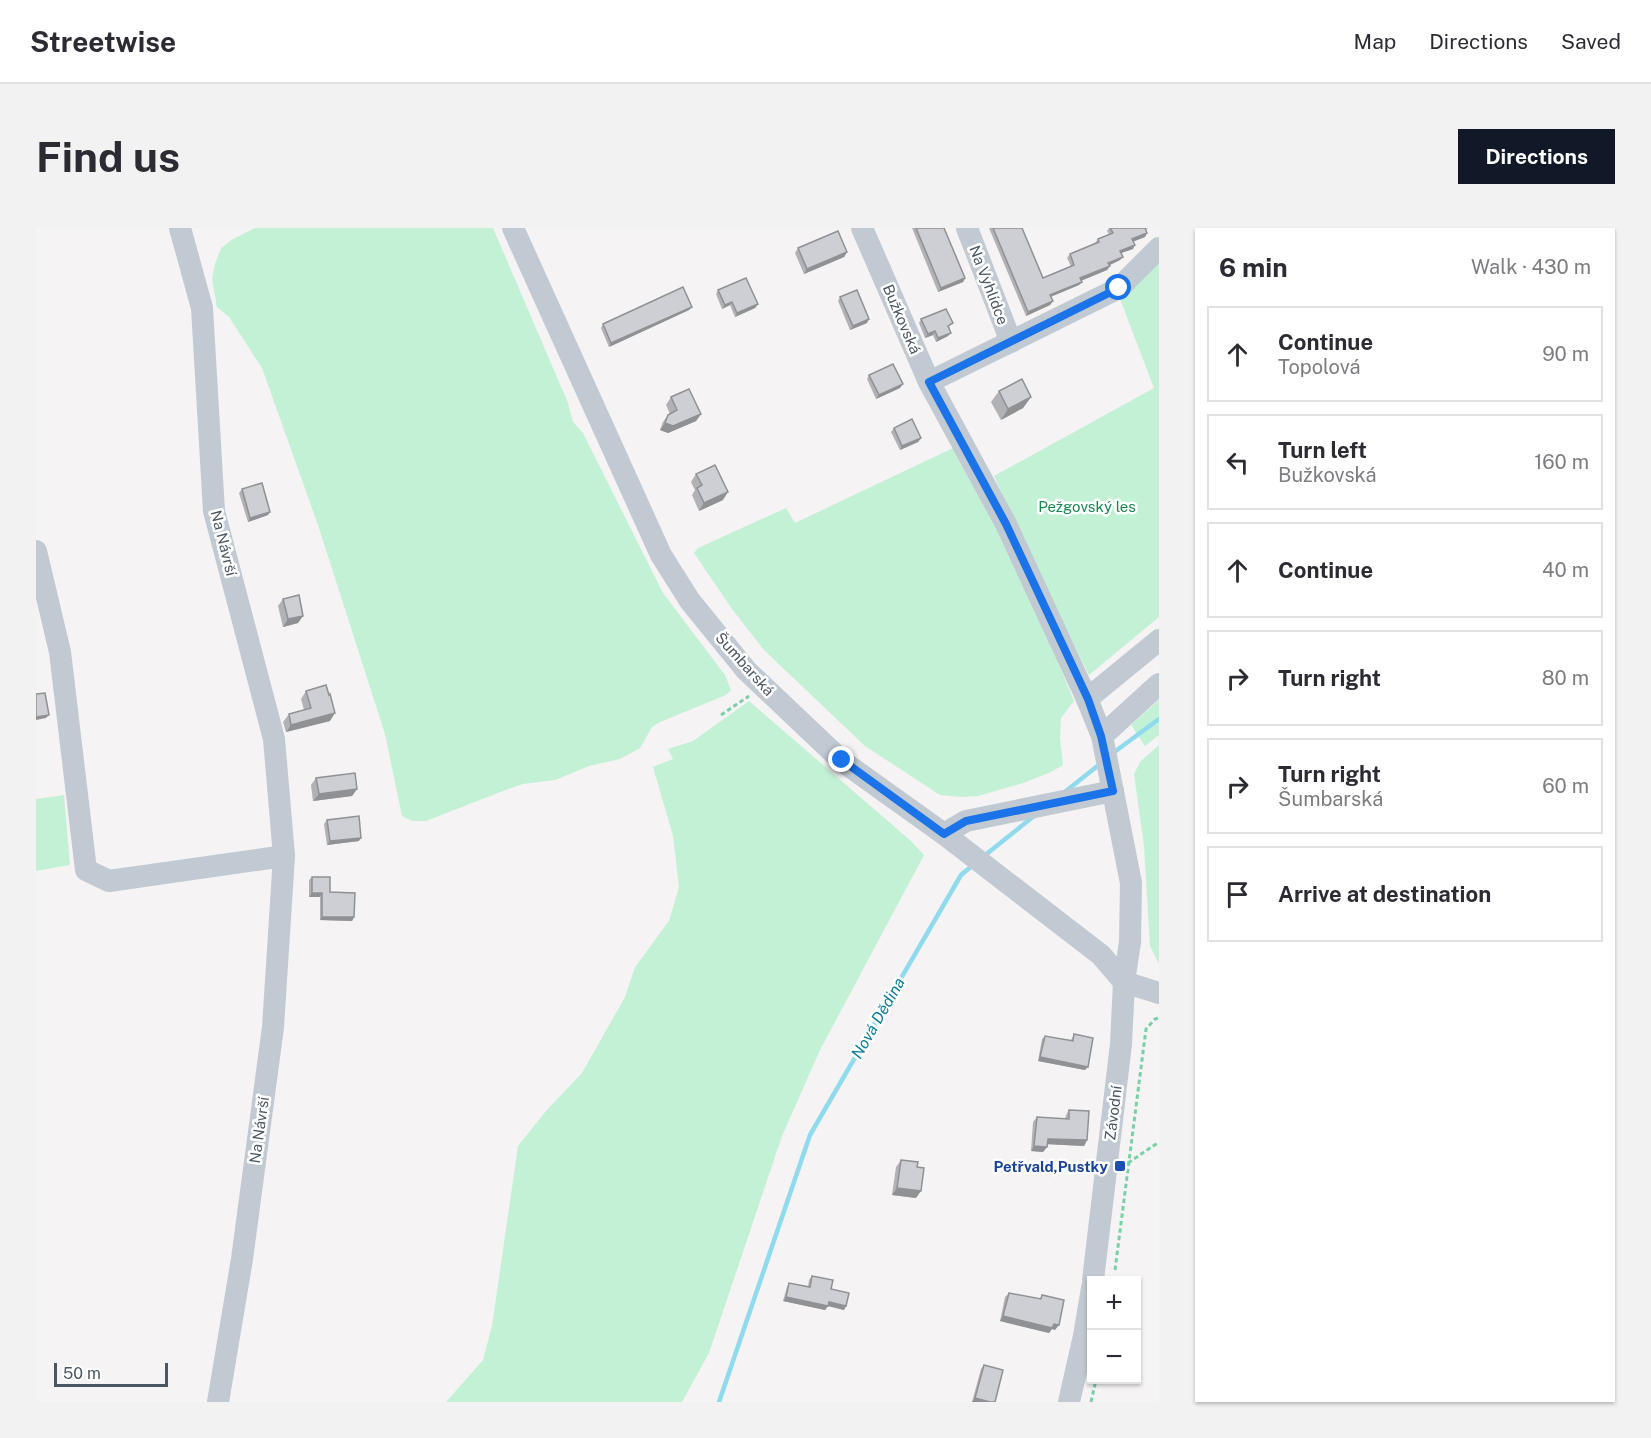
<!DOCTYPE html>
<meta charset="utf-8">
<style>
body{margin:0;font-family:"Public Sans",sans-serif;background:#f2f2f3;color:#2b2b33}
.controls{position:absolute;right:18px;bottom:18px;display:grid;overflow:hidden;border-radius:0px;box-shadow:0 2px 4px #0004}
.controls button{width:54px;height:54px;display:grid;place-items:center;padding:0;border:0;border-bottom:2px solid #e1e1e2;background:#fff;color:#2b2b33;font:30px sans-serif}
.scale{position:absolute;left:18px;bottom:15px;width:114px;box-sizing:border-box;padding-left:6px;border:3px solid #4a5661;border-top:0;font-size:16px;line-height:21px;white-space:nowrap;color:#4a5661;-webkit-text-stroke:4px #fff;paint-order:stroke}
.stop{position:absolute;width:18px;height:18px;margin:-14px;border:4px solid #1a73e8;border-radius:50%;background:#fff}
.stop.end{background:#1a73e8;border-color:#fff;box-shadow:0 2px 6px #0008}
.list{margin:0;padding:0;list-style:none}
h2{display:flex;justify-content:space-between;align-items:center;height:78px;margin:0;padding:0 24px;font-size:26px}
h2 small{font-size:20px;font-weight:400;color:#7c7c81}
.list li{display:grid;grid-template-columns:39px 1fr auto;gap:18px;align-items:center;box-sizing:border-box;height:96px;margin:0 12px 12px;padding:0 12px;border:2px solid #e1e1e2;border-radius:0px}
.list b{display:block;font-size:22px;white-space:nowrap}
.list p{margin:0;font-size:20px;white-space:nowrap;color:#7c7c81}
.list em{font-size:20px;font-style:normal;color:#7c7c81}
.icon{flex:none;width:33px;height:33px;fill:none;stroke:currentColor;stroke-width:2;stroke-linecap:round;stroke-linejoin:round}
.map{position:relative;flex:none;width:1123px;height:1174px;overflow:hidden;border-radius:0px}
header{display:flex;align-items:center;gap:36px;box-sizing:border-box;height:84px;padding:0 30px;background:#fff;border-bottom:2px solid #e1e1e2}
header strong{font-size:28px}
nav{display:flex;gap:33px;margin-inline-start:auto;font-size:21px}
.intro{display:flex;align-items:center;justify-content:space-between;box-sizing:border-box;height:144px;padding:0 36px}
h1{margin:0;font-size:42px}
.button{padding:15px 27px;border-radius:0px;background:#111827;color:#fff;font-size:21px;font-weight:700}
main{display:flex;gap:36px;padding:0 36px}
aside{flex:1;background:#fff;border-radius:0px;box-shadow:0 2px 4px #0004}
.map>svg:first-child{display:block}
.green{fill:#c3f1d5}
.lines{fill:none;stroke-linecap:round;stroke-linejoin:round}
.stream{stroke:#90daee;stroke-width:4.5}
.path{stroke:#7ad0a6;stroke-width:3;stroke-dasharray:4.5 3;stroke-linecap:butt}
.minor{stroke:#c1cad2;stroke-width:22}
.wall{fill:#b0b2b7}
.shaded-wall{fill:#909195}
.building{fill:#cdcfd5;stroke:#909195;stroke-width:1.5}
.route{stroke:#1a73e8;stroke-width:8}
.transit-dot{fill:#1a4fb4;stroke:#fff;stroke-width:2}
.labels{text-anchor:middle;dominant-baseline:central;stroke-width:5;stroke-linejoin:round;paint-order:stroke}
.street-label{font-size:15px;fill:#4a5661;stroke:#fff}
.park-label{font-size:15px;fill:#17864f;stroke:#fff}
.transit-label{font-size:15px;font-weight:bold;fill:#164399;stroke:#fff;text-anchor:end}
.water-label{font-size:16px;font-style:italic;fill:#0c7c9b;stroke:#fff}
</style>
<header>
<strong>Streetwise</strong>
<nav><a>Map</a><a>Directions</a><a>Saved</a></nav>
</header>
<div class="intro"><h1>Find us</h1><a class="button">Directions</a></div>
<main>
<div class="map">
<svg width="1123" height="1174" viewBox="0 0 1123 1174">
<rect width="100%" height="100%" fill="#f5f3f3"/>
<g class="green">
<polygon points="219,0 457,0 532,175 537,194 547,205 627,365 689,447 695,462 690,467 624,494 616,499 604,520 584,531 553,538 519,552 487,556 472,561 390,593 376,593 366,588 349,506 282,297 226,140 193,89 181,79 176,51 179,36 185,20 197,11"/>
<polygon points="1123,34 1123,389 1053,447 1018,377 958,248 1118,160 1084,71"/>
<polygon points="917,220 980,330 1038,473 1025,490 1024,510 1027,537 1015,544 987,555 942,568 925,569 904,567 829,518 728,422 696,381 658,325 662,320 750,280 759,295"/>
<polygon points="1123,472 1123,507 1109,518 1095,497"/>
<polygon points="713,473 875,613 888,627 784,822 746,908 673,1125 646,1174 410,1174 447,1132 456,1098 482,918 510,883 546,845 589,769 599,739 633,693 643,659 637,608 617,539 637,531 632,521 657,513"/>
<polygon points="1123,517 1123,736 1114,718 1108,618 1098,546 1104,534"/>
<polygon points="28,567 34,637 0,643 0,571"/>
</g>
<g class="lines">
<g class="stream">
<polyline points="1077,525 1123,491"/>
<polyline points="1030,563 1064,536"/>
<polyline points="948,628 998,588"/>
<polyline points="683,1174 774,907 925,647 937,637"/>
</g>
<g class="path">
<polyline points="685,487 713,468"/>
<polyline points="1092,935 1123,914"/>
<polyline points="1079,1042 1110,801 1119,791 1123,790"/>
<polyline points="1055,1174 1060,1152"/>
</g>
<g class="minor">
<polyline points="144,0 166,80 178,283 238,511 248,628 237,799 206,1031 182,1174"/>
<polyline points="477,0 625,327 654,373 710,442 806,533 908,606 1065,727 1088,754"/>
<polyline points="826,0 893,154 970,296 1051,471 1066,508 1095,655 1094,714 1088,754 1085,816 1057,1052"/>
<polyline points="931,0 975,114"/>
<polyline points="893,154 1083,60 1123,20"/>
<polyline points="0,323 24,424 50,642 73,653 248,628"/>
<polyline points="1051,471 1123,412"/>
<polyline points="1066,508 1123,456"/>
<polyline points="908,606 930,593 1077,563"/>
<polyline points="1088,754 1123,765"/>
<polyline points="1033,1174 1048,1108 1056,1060"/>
</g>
</g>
<g class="wall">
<polygon points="876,0 908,0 929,50 927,54 902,64"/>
<polygon points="953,0 986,0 1007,50 1035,38 1031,30 1034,26 1059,15 1062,11 1073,6 1071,3 1073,0 1113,0 1110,1 1111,5 1109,9 1097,13 1097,21 1085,25 1084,32 1073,37 1074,38 1071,42 1045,53 1043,57 1015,69 1017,73 1014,77 990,88"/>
<polygon points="762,20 811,24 808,29 768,46 759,25"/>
<polygon points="682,62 722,76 719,80 699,89 694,77 686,81 680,66"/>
<polygon points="804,69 831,95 814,102 802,73"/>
<polygon points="653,82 573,119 565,100 567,96"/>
<polygon points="885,91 914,99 913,100 912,108 900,114 897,107 889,110 883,95"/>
<polygon points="833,147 864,160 840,171 831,151"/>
<polygon points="963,163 995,169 987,180 965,192 955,174"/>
<polygon points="635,169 665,186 660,193 632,205 624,202 627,194 632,187 634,186 630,177"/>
<polygon points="858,200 885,210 882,214 864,222 855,204"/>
<polygon points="660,246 687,272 663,283 656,267 659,262 655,254"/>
<polygon points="206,261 232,287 212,294 203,265"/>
<polygon points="247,371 267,388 262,395 247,399 242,378"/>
<polygon points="270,463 294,493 250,504 247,494 253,486 268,482 265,471"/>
<polygon points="280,550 321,561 316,568 277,573 275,557"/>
<polygon points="291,592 323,613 291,617 288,596"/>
<polygon points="276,649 294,664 318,689 316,693 284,692 284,669 273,669 273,652"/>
<polygon points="1038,806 1049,842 1002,833 1006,811 1009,808 1035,812"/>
<polygon points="1033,882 1051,912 1048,918 1011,916 1011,919 1007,924 995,923 997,894 1001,889 1029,891 1030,887"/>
<polygon points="865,932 881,939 880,970 856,967 860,939"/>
<polygon points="776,1048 795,1061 810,1078 808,1082 792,1078 789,1082 747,1073 751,1059 753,1055 772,1059 773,1052"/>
<polygon points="973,1065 1004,1071 1006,1067 1019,1102 1016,1101 1013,1105 964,1093 969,1069"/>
<polygon points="948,1137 959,1174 936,1174 945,1141"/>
</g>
<g class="shaded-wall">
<polygon points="1111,5 1109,9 1094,15 1096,11"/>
<polygon points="1099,17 1097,21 1082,26 1084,23"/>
<polygon points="811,24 808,29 768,46 771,41"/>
<polygon points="1087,29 1084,32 1070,39 1072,35"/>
<polygon points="1074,38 1071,42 1042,54 1044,50"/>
<polygon points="929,50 927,54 902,64 905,60"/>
<polygon points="1046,54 1043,57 1011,70 1014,67"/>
<polygon points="1017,73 1014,77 990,88 992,84"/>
<polygon points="696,74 694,77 686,81 689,77"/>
<polygon points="722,76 719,80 699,89 701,85"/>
<polygon points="656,79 653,82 573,119 575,115"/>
<polygon points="833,91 831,95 814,102 817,98"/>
<polygon points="899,103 897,107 889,110 892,106"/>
<polygon points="915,105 912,108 900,114 902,110"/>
<polygon points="867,156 864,160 840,171 843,167"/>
<polygon points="995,169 987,180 965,192 972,181"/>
<polygon points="665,186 660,193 632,205 624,202 629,195"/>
<polygon points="885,210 882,214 864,222 866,218"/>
<polygon points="692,264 687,272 663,283 668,275"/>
<polygon points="234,284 232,287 212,294 214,290"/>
<polygon points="267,388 262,395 247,399 252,391"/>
<polygon points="299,485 294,493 250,504 255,497"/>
<polygon points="13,487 10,490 0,492 0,489"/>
<polygon points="321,561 316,568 277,573 283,566"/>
<polygon points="325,610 323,613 291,617 294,613"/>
<polygon points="276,665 286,665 284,669 273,669"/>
<polygon points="286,689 318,689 316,693 284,692"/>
<polygon points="1004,829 1052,839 1049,842 1002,833"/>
<polygon points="1012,911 1051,912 1048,918 1008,916"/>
<polygon points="998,918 1011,919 1007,924 995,923"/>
<polygon points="861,960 885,963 880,970 856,967"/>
<polygon points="750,1069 793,1074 810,1078 808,1082 792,1078 789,1082 747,1073"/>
<polygon points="967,1088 1018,1096 1023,1097 1019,1102 1016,1101 1013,1105 964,1093"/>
<polygon points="939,1170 954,1174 936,1174"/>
</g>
<g class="building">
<polygon points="880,0 908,0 929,50 905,60"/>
<polygon points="957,0 986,0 1007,50 1038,37 1034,26 1063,14 1062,11 1077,5 1074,0 1109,0 1111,5 1096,11 1099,17 1084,23 1087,29 1072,35 1074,38 1044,50 1046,54 1014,67 1017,73 992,84"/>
<polygon points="802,3 811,24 771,41 762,20"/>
<polygon points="710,50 722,76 701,85 696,74 689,77 682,62"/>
<polygon points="647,59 656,79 575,115 567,96"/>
<polygon points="821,62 833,91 817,98 804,69"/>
<polygon points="910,81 917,95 912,98 915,105 902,110 899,103 892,106 885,91"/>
<polygon points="857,136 867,156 843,167 833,147"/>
<polygon points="986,151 995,169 972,181 963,163"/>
<polygon points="653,161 665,186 637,198 629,195 632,187 641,182 635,169"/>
<polygon points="876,191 885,210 866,218 858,200"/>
<polygon points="679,237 692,264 668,275 661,260 666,257 660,246"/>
<polygon points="226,255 234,284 214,290 206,261"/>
<polygon points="263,367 267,388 252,391 247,371"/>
<polygon points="290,457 293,467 294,466 299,485 255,497 253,486 275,480 270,463"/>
<polygon points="9,465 13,487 0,489 0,466"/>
<polygon points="319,545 321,561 283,566 280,550"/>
<polygon points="323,588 325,610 294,613 291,592"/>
<polygon points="276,649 294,649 294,664 319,665 318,689 286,689 286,665 276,665"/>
<polygon points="1038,806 1057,810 1052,839 1004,829 1009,808 1037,813"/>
<polygon points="1033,882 1053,883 1051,912 1012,911 1011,919 998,918 1001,889 1033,891"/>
<polygon points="865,932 882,934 881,939 888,940 885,963 861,960"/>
<polygon points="776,1048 797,1052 795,1061 813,1065 810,1078 793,1074 792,1078 750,1069 753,1055 774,1059"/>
<polygon points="973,1065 1005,1071 1006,1067 1028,1072 1023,1097 1018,1096 1016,1100 967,1088"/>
<polygon points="948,1137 967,1142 959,1174 954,1174 939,1170"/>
</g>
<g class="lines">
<polyline class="route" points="806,532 908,606 930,593 1077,563 1065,508 1052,471 970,296 893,154 1083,60"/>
</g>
<rect class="transit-dot" x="1078" y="932" width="12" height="12" rx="3"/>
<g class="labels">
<g class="street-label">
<text transform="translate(953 57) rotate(69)">Na Vyhlídce</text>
<text transform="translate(866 91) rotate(67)">Bužkovská</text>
<text transform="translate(188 315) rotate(76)">Na Návrší</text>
<text transform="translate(709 436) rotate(48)">Šumbarská</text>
<text transform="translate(1077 885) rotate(-83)">Závodní</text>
<text transform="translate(223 902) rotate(-82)">Na Návrší</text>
</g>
<g class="park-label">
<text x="1051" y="278">Pežgovský les</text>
</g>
<g class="transit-label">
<text x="1072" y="938">Petřvald,Pustky</text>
</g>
<g class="water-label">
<text transform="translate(842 790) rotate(-60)">Nová Dědina</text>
</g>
</g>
</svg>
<div class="controls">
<button>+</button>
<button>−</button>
</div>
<div class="scale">50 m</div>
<div class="stop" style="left:1083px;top:60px"></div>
<div class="stop end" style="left:806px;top:532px"></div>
</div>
<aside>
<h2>6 min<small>Walk · 430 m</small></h2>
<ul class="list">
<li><svg class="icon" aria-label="ahead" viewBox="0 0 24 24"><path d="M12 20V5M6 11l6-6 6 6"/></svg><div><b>Continue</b><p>Topolová</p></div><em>90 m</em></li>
<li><svg class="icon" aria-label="left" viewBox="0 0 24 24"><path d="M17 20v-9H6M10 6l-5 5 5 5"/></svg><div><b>Turn left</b><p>Bužkovská</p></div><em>160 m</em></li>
<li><svg class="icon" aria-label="ahead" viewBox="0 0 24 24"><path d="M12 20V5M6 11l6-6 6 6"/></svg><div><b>Continue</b></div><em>40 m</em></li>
<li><svg class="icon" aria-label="right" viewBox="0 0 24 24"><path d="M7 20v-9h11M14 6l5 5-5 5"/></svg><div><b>Turn right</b></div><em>80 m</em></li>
<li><svg class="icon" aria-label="right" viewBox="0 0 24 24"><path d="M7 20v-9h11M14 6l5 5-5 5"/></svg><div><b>Turn right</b><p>Šumbarská</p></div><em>60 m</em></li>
<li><svg class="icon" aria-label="arrive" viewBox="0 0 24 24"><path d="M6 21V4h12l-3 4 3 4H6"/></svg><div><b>Arrive at destination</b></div></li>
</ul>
</aside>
</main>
